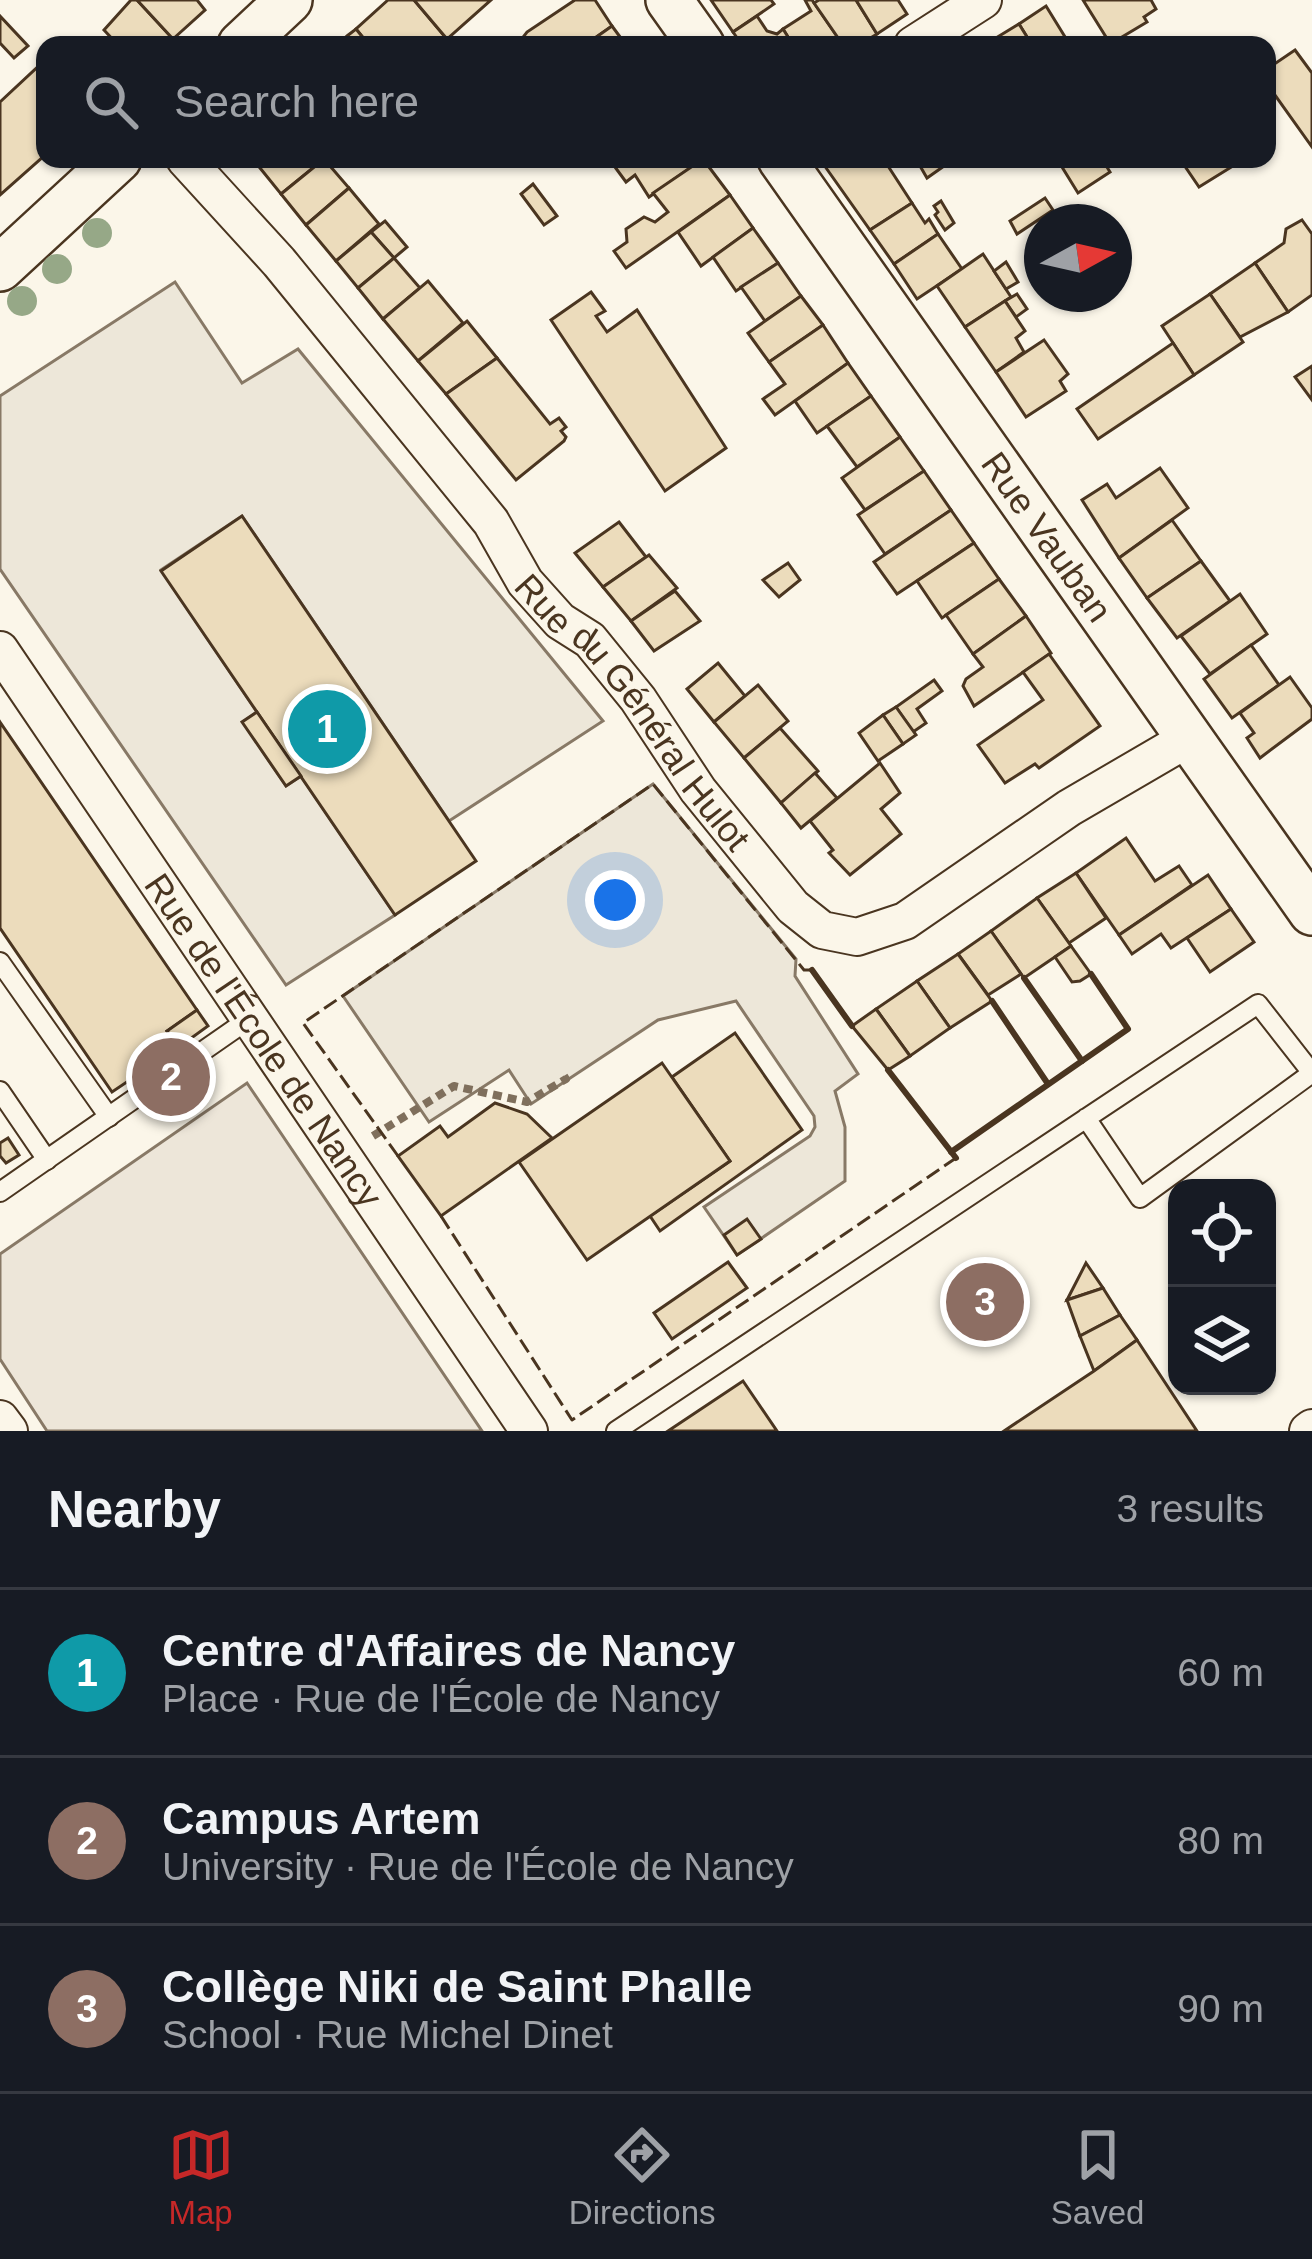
<!DOCTYPE html>
<meta charset="utf-8">
<style>
body{margin:0;font-family:Arial,sans-serif;background:#242831;color:#f1f3f6}
.controls{position:absolute;right:36px;bottom:36px;display:grid;overflow:hidden;border-radius:24px;box-shadow:0 3px 9px #0004}
.controls button{width:108px;height:108px;display:grid;place-items:center;padding:0;border:0;border-bottom:3px solid #363941;background:#171b24;color:#f1f3f6;font:60px sans-serif}
.compass{position:absolute;left:1024px;top:204px;width:108px;height:108px;border-radius:50%;background:#171b24;box-shadow:0 3px 9px #0004;rotate:82deg}
.you{position:absolute;left:615px;top:900px;width:42px;height:42px;margin:-30px;border:9px solid #fff;border-radius:50%;background:#1a73e8;box-shadow:0 0 0 18px #1a73e833}
.badge{display:grid;place-items:center;width:78px;height:78px;border-radius:50%;background:#c62828;color:#fff;font-size:39px;font-weight:700}
.pin{position:absolute;translate:-50% -50%;border:6px solid #fff;box-shadow:0 3px 12px #0006}
.list{margin:0;padding:0;list-style:none}
h2{display:flex;justify-content:space-between;align-items:center;height:156px;margin:0;padding:0 48px;font-size:51px}
h2 small{font-size:39px;font-weight:400;color:#9ea1a6}
.list li{display:grid;grid-template-columns:78px 1fr auto;gap:36px;align-items:center;box-sizing:border-box;height:168px;padding:0 48px;border-top:3px solid #363941}
.list b{display:block;font-size:45px;white-space:nowrap}
.list p{margin:0;font-size:39px;white-space:nowrap;color:#9ea1a6}
.list em{font-size:39px;font-style:normal;color:#9ea1a6}
.icon{flex:none;width:66px;height:66px;fill:none;stroke:currentColor;stroke-width:2;stroke-linecap:round;stroke-linejoin:round}
.map{position:relative;flex:none;width:1312px;height:1431px;overflow:hidden}
.search{position:absolute;background:#171b24;box-shadow:0 3px 9px #0004;left:36px;right:36px;top:36px;height:132px;display:flex;align-items:center;gap:30px;box-sizing:border-box;padding:0 42px;border-radius:24px;color:#9ea1a6;font-size:45px}
.sheet{height:660px;background:#171b24}
nav{display:flex;justify-content:space-around;align-items:center;box-sizing:border-box;height:168px;border-top:3px solid #363941;background:#171b24;font-size:33px;color:#9ea1a6}
nav a{display:grid;justify-items:center;gap:6px}
nav .on{color:#c62828}
.map>svg:first-child{display:block}
.green{fill:#ede6d9;stroke:#887966;stroke-width:3}
.parking{fill:#ede7d9;stroke:#887966;stroke-width:3}
.building{fill:#ecdcbc;stroke:#4a3520;stroke-width:3}
.lines{fill:none;stroke-linecap:round;stroke-linejoin:round}
.service-casing{stroke:#4a3520;stroke-width:22}
.minor-casing{stroke:#4a3520;stroke-width:40}
.tertiary-casing{stroke:#4a3520;stroke-width:50}
.path{stroke:#7f6f5c;stroke-width:8;stroke-dasharray:9 6;stroke-linecap:butt}
.service{stroke:#fbf6e9;stroke-width:18}
.minor{stroke:#fbf6e9;stroke-width:36}
.tertiary{stroke:#fbf6e9;stroke-width:45}
.fence{stroke:#4a3520;stroke-width:3;stroke-dasharray:15 6;stroke-linecap:butt}
.wall{stroke:#4a3520;stroke-width:6}
.tree{fill:#96a887}
.labels{text-anchor:middle;dominant-baseline:central;stroke-width:9;stroke-linejoin:round;paint-order:stroke}
.street-label{font-size:36px;fill:#4a3520;stroke:#fbf6e9}
</style>
<div class="map">
<svg width="1312" height="1431" viewBox="0 0 1312 1431">
<rect width="100%" height="100%" fill="#fbf6e9"/>
<polygon class="green" points="247,1083 482,1431 47,1431 0,1359 0,1254"/>
<g class="parking">
<polygon points="175,282 242,383 298,349 603,721 449,821 242,516 161,570 257,712 243,722 286,786 301,776 395,915 286,985 0,569 0,396"/>
<polygon points="653,784 796,959 795,976 858,1074 835,1091 845,1127 845,1181 737,1255 704,1207 810,1136 815,1127 814,1116 736,1001 658,1020 531,1104 509,1070 429,1122 343,996"/>
</g>
<g class="building">
<polygon points="131,0 137,0 173,39 167,45 118,45 104,30"/>
<polygon points="137,0 197,0 205,10 173,39"/>
<polygon points="388,0 414,0 447,39 440,45 369,45 356,29"/>
<polygon points="414,0 491,0 447,39"/>
<polygon points="575,0 595,0 612,26 585,45 517,45 527,32"/>
<polygon points="711,0 771,0 774,4 733,32"/>
<polygon points="805,0 812,0 843,45 793,45 783,29 811,11"/>
<polygon points="819,0 856,0 877,34 859,45 843,45 814,3"/>
<polygon points="856,0 898,0 907,14 877,34"/>
<polygon points="1083,0 1151,0 1156,9 1144,17 1147,22 1122,37 1127,45 1111,45"/>
<polygon points="1046,6 1070,45 1032,45 1019,24"/>
<polygon points="0,16 28,46 14,58 0,43"/>
<polygon points="757,16 767,31 777,34 783,29 793,45 742,45 733,32"/>
<polygon points="1019,24 1032,45 986,45 986,44"/>
<polygon points="612,26 626,45 585,45"/>
<polygon points="356,29 369,45 338,45 347,36"/>
<polygon points="1295,50 1312,73 1312,147 1267,84 1267,69"/>
<polygon points="43,62 45,155 0,195 0,102"/>
<polygon points="260,159 324,159 281,194 256,163"/>
<polygon points="324,159 349,188 306,225 281,194"/>
<polygon points="617,159 703,159 649,197 635,175 626,182 612,163"/>
<polygon points="703,159 730,195 626,268 614,251 627,242 626,229 644,217 655,222 668,212 653,193"/>
<polygon points="825,159 899,159 888,166 912,203 870,230 824,165"/>
<polygon points="916,159 954,159 927,178"/>
<polygon points="1076,159 1102,159 1110,172 1078,193 1062,167"/>
<polygon points="1180,159 1240,159 1241,161 1199,187"/>
<polygon points="533,184 557,216 544,225 521,194"/>
<polygon points="349,188 379,224 336,261 306,225"/>
<polygon points="730,195 753,228 701,266 678,232"/>
<polygon points="1045,198 1053,210 1017,234 1010,221"/>
<polygon points="941,201 954,223 945,230 935,215 938,212 934,206"/>
<polygon points="912,203 925,223 929,219 938,234 894,264 870,230"/>
<polygon points="1302,220 1312,234 1312,295 1288,312 1255,263 1284,243 1286,229"/>
<polygon points="385,221 407,247 394,258 371,232"/>
<polygon points="753,228 778,263 736,291 713,257"/>
<polygon points="371,232 394,258 358,288 336,261"/>
<polygon points="938,234 962,269 917,299 894,264"/>
<polygon points="983,254 1011,297 965,327 937,286"/>
<polygon points="394,258 420,288 383,319 358,288"/>
<polygon points="1006,262 1018,282 1006,289 994,271"/>
<polygon points="778,263 801,296 765,321 741,287"/>
<polygon points="1255,263 1288,312 1240,337 1210,294"/>
<polygon points="428,281 463,323 418,361 383,319"/>
<polygon points="591,292 605,311 596,316 607,332 637,310 726,448 665,491 551,320"/>
<polygon points="1017,294 1027,309 1016,317 1005,301"/>
<polygon points="1210,294 1243,342 1194,375 1162,326"/>
<polygon points="801,296 823,325 769,362 748,333"/>
<polygon points="1005,301 1025,331 1016,338 1024,352 996,372 965,327"/>
<polygon points="467,321 497,358 446,394 418,361"/>
<polygon points="823,325 848,363 775,415 763,399 785,384 769,362"/>
<polygon points="1044,340 1068,374 1060,381 1066,391 1026,417 996,372"/>
<polygon points="1173,343 1194,375 1098,439 1077,409"/>
<polygon points="497,358 550,424 559,418 566,427 561,431 566,437 564,441 516,480 446,394"/>
<polygon points="848,363 871,396 817,433 795,401"/>
<polygon points="1312,366 1312,400 1295,377"/>
<polygon points="871,396 900,437 857,467 827,426"/>
<polygon points="900,437 924,471 865,510 842,478"/>
<polygon points="1160,468 1188,508 1119,558 1082,500 1107,484 1116,498"/>
<polygon points="924,471 951,510 885,554 858,515"/>
<polygon points="951,510 974,543 897,594 874,562"/>
<polygon points="242,516 476,861 395,915 161,571"/>
<polygon points="1172,520 1201,561 1147,598 1119,558"/>
<polygon points="619,522 646,557 603,587 575,553"/>
<polygon points="974,543 999,579 942,618 917,581"/>
<polygon points="649,555 677,588 631,621 603,587"/>
<polygon points="1201,561 1230,601 1177,638 1147,598"/>
<polygon points="788,563 800,580 779,597 763,580"/>
<polygon points="999,579 1026,616 973,654 946,615"/>
<polygon points="675,591 700,621 654,651 631,621"/>
<polygon points="1240,594 1267,634 1210,674 1181,636"/>
<polygon points="1026,616 1051,653 974,706 963,686 966,679 983,667 973,654"/>
<polygon points="1251,645 1279,685 1232,718 1204,679"/>
<polygon points="1049,654 1100,726 1039,768 1035,764 1005,783 978,745 1043,700 1023,672"/>
<polygon points="718,663 745,696 714,722 687,689"/>
<polygon points="1290,677 1312,708 1312,719 1260,758 1247,738 1254,733 1240,713"/>
<polygon points="934,680 942,691 917,709 926,723 913,732 896,707"/>
<polygon points="758,685 788,721 744,758 714,722"/>
<polygon points="896,707 916,735 903,744 883,715"/>
<polygon points="257,712 301,776 286,786 242,722"/>
<polygon points="883,715 903,744 878,761 859,733"/>
<polygon points="0,722 197,1010 167,1031 179,1047 112,1092 0,928"/>
<polygon points="780,728 818,771 781,803 744,758"/>
<polygon points="880,763 900,793 881,809 901,834 850,875 829,853 833,850 810,821"/>
<polygon points="815,773 837,798 801,828 781,803"/>
<polygon points="1126,838 1155,881 1179,866 1192,885 1119,935 1076,873"/>
<polygon points="1076,873 1106,918 1069,943 1037,898"/>
<polygon points="1208,875 1231,909 1171,948 1161,934 1132,954 1119,935"/>
<polygon points="1037,898 1071,946 1024,978 991,931"/>
<polygon points="1231,909 1254,942 1210,972 1187,938"/>
<polygon points="991,931 1021,974 988,995 958,954"/>
<polygon points="1071,946 1091,974 1080,981 1072,982 1055,957"/>
<polygon points="958,954 992,1001 950,1028 917,981"/>
<polygon points="917,981 950,1028 910,1056 876,1009"/>
<polygon points="876,1009 910,1056 888,1070 852,1026"/>
<polygon points="197,1010 208,1026 179,1047 167,1031"/>
<polygon points="735,1033 802,1130 660,1231 650,1216 730,1161 672,1077"/>
<polygon points="662,1063 730,1161 587,1260 519,1162"/>
<polygon points="495,1103 527,1114 552,1138 441,1216 398,1156 440,1126 448,1137"/>
<polygon points="8,1138 19,1155 6,1163 0,1156 0,1143"/>
<polygon points="747,1219 761,1239 737,1255 724,1235"/>
<polygon points="728,1262 747,1288 672,1339 654,1313"/>
<polygon points="1086,1263 1103,1288 1067,1300"/>
<polygon points="1103,1288 1120,1315 1080,1336 1067,1300"/>
<polygon points="1120,1315 1137,1340 1094,1371 1080,1336"/>
<polygon points="1137,1340 1197,1431 1004,1431 1094,1371"/>
<polygon points="743,1381 777,1431 668,1431"/>
</g>
<g class="lines">
<g class="service-casing">
<g id="service">
<polyline points="0,962 109,1117"/>
<polyline points="0,1091 47,1160"/>
<polyline points="0,1192 249,1019"/>
<polyline points="616,1431 1258,1004 1312,1073 1140,1198 1086,1118"/>
</g>
</g>
<g class="minor-casing">
<g id="minor">
<polyline points="913,45 983,0"/>
<path id="s1" d="M 185,159 L 279,262 L 491,522 L 525,582 L 560,621 L 590,640 L 638,699 L 698,790 L 793,907 L 822,930 L 857,937 L 905,921 L 1069,808 L 1189,738"/>
<path id="s2" d="M 0,650 L 529,1431"/>
<polyline points="0,1419 9,1431"/>
<polyline points="1308,1431 1312,1428"/>
</g>
</g>
<g class="tertiary-casing">
<g id="tertiary">
<polyline points="669,0 701,45"/>
<polyline points="241,45 289,0"/>
<path id="s3" d="M 781,159 L 1312,912"/>
<polyline points="0,268 118,159"/>
</g>
</g>
<polyline class="path" points="373,1136 454,1086 527,1102 566,1079 561,1071"/>
<use href="#service" class="service"/>
<use href="#minor" class="minor"/>
<use href="#tertiary" class="tertiary"/>
<g class="fence">
<polyline points="398,1156 303,1023 653,784 804,970 812,970"/>
<polyline points="441,1216 572,1420 956,1158"/>
</g>
<g class="wall">
<polyline points="812,970 852,1026"/>
<polyline points="1024,978 1082,1061"/>
<polyline points="992,1001 1048,1084"/>
<polyline points="888,1070 956,1158"/>
<polyline points="951,1152 1128,1029 1091,974"/>
</g>
</g>
<g class="tree">
<circle cx="97" cy="233" r="15"/>
<circle cx="57" cy="269" r="15"/>
<circle cx="22" cy="301" r="15"/>
</g>
<g class="labels">
<g class="street-label">
<text stroke="none"><textPath href="#s3" startOffset="462">Rue Vauban</textPath></text>
<text stroke="none"><textPath href="#s1" startOffset="714">Rue du Général Hulot</textPath></text>
<text stroke="none"><textPath href="#s2" startOffset="471">Rue de l'École de Nancy</textPath></text>
</g>
</g>
</svg>
<div class="controls">
<button><svg class="icon" aria-label="locate" viewBox="0 0 24 24"><circle cx="12" cy="12" r="6"/><path d="M12 2v4M12 18v4M2 12h4M18 12h4"/></svg></button>
<button><svg class="icon" aria-label="layers" viewBox="0 0 24 24"><path d="M12 4l9 5-9 5-9-5zM3 14l9 5 9-5"/></svg></button>
</div>
<svg class="compass" viewBox="-18 -18 36 36"><path d="M0-13l5 13h-10z" fill="#e53935"/><path d="M0 13l5-13h-10z" fill="#9ea1a6"/></svg>
<div class="you"></div>
<div class="pin badge" style="left:327px;top:729px;background:#0f9aa8">1</div>
<div class="pin badge" style="left:171px;top:1077px;background:#8d6e63">2</div>
<div class="pin badge" style="left:985px;top:1302px;background:#8d6e63">3</div>
<div class="search"><svg class="icon" aria-label="search" viewBox="0 0 24 24"><circle cx="10" cy="10" r="6"/><path d="M15 15l6 6"/></svg>Search here</div>
</div>
<section class="sheet">
<h2>Nearby<small>3 results</small></h2>
<ul class="list">
<li><span class="badge" style="background:#0f9aa8">1</span><div><b>Centre d'Affaires de Nancy</b><p>Place · Rue de l'École de Nancy</p></div><em>60 m</em></li>
<li><span class="badge" style="background:#8d6e63">2</span><div><b>Campus Artem</b><p>University · Rue de l'École de Nancy</p></div><em>80 m</em></li>
<li><span class="badge" style="background:#8d6e63">3</span><div><b>Collège Niki de Saint Phalle</b><p>School · Rue Michel Dinet</p></div><em>90 m</em></li>
</ul>
</section>
<nav>
<a class="on"><svg class="icon" aria-label="map" viewBox="0 0 24 24"><path d="M3 6l6-2 6 2 6-2v14l-6 2-6-2-6 2zM9 4v14M15 6v14"/></svg>Map</a>
<a><svg class="icon" aria-label="directions" viewBox="0 0 24 24"><path d="M12 3l9 9-9 9-9-9zM9 14v-3h6M13 9l2 2-2 2"/></svg>Directions</a>
<a><svg class="icon" aria-label="saved" viewBox="0 0 24 24"><path d="M7 4h10v16l-5-4-5 4z"/></svg>Saved</a>
</nav>
